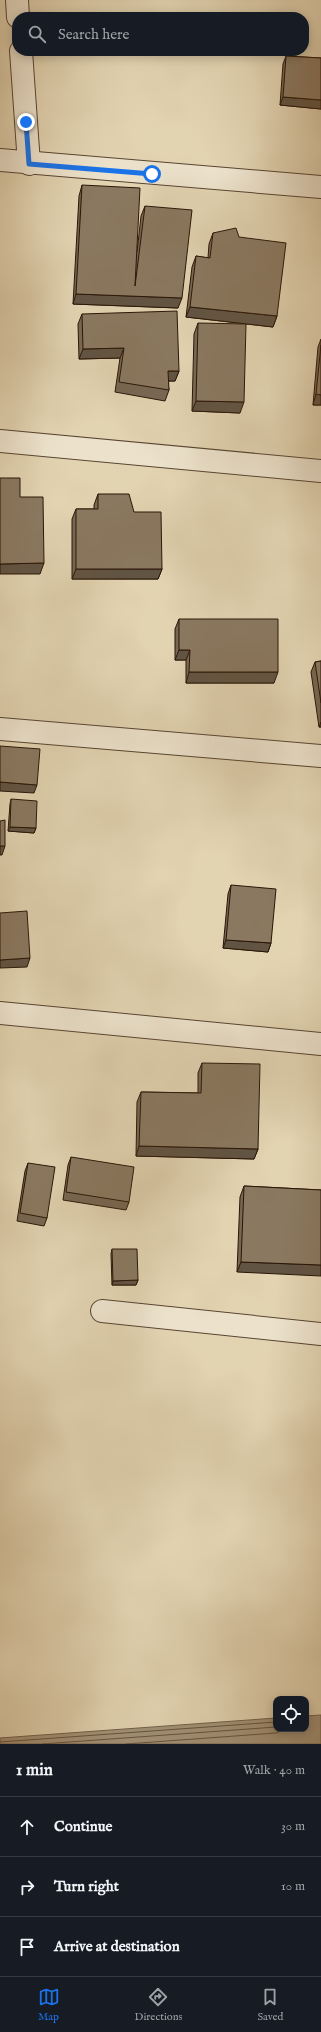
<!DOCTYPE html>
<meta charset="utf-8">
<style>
body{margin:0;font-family:"IM FELL English",serif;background:#20242c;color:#f1f3f6}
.controls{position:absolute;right:12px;bottom:12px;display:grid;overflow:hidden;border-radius:8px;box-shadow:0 2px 10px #0003}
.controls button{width:36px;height:36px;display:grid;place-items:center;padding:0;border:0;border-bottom:1px solid #363941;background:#171b24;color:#f1f3f6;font:20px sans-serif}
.stop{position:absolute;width:12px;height:12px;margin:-9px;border:3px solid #1a73e8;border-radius:50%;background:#fff}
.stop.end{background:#1a73e8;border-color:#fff;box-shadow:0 1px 4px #0008}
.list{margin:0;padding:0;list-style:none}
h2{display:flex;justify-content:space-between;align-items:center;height:52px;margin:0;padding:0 16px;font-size:17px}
h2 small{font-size:13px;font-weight:400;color:#9ea1a6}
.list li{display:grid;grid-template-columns:26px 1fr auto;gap:12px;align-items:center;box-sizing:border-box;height:60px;padding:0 16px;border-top:1px solid #363941}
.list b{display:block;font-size:15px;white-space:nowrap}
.list em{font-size:13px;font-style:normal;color:#9ea1a6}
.icon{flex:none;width:22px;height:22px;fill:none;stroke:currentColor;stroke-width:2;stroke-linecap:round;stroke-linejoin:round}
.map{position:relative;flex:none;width:321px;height:1744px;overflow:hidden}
.search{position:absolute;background:#171b24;box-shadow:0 2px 10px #0003;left:12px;right:12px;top:12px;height:44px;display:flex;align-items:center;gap:10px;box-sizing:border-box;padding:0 14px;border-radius:16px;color:#9ea1a6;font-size:15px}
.sheet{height:232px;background:#171b24}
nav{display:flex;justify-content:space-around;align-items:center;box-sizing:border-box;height:56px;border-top:1px solid #363941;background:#171b24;font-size:11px;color:#9ea1a6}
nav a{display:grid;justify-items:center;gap:2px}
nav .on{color:#1a73e8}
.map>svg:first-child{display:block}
.water{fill:#a39378;stroke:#73614b}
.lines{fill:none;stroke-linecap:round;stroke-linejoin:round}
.shore{stroke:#665440;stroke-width:1}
.minor-casing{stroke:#584532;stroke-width:24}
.minor{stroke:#ece2cc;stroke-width:22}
.wall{fill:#776753;stroke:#2a1608}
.shaded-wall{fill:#615443;stroke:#2a1608}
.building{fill:#8a7860;stroke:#2a1608}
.route{stroke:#1a73e8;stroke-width:5}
</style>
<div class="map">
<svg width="321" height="1744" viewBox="0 0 321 1744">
<rect width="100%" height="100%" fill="#e2d3b1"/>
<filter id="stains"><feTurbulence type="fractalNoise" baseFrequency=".005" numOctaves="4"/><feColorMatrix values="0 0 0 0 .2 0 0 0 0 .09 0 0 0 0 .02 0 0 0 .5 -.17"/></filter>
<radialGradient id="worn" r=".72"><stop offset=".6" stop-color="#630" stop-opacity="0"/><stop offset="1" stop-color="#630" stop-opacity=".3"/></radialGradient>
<polygon class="water" points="321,1715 321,1744 0,1744 0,1738 276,1718 276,1729 306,1729 306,1716"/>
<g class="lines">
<g class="shore">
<polyline points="0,1742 276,1722"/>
<polyline points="42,1744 276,1727"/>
<polyline points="126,1744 276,1733 286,1729"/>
</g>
<g class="minor-casing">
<g id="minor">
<polyline points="17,0 18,17"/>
<polyline points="21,51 29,164"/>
<polyline points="0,160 321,187"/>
<polyline points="0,441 321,471"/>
<polyline points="0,729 321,756"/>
<polyline points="0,1013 321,1044"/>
<polyline points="102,1311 321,1334"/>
</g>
</g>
<use href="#minor" class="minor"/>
</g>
<g class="wall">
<polygon points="286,56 321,58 321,109 280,105 283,64"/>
<polygon points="82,185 137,252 141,216 145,206 178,308 73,304 79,196"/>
<polygon points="213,233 239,237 277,316 273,327 186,317 192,267 196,256 208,258 209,244"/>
<polygon points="82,314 179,371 175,381 168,381 169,390 165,401 115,392 120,358 79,359 78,324"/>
<polygon points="198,323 240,413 192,411 194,334"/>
<polygon points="321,339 321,405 313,405 318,347"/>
<polygon points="98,494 134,512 162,569 158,579 72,579 72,519 76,509 94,509 94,505"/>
<polygon points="179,619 274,683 186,683 186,660 175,660 175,629"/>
<polygon points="321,661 321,727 319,727 311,672 315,662"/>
<polygon points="11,799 36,828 34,833 8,831 10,804"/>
<polygon points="231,885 271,943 268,952 223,948 228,894"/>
<polygon points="202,1063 258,1149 254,1159 136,1156 137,1102 141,1092 198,1093 198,1073"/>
<polygon points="71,1157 129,1202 126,1210 63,1200 68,1165"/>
<polygon points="28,1163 47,1218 44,1226 17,1221 25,1171"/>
<polygon points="244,1186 321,1190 237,1272 240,1197"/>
<polygon points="112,1249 138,1280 136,1285 112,1285 111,1254"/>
</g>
<g class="shaded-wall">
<polygon points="283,97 321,100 321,109 280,105"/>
<polygon points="76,294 182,298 178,308 73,304"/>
<polygon points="190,307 277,316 273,327 186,317"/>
<polygon points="124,348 120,358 79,359 83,349"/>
<polygon points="168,371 179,371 175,381 164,381"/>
<polygon points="316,394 321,395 321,405 313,405"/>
<polygon points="196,401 244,402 240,413 192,411"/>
<polygon points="44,563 40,574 0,574 0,564"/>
<polygon points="76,569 162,569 158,579 72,579"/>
<polygon points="179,650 190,650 186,660 175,660"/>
<polygon points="189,672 278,672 274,683 186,683"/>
<polygon points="321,722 321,727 319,727"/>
<polygon points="0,782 37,785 34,793 0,791"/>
<polygon points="10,827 36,828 34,833 8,831"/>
<polygon points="0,846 5,846 2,855 0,855"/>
<polygon points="226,940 271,943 268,952 223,948"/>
<polygon points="30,958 27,967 0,968 0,960"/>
<polygon points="139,1146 258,1149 254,1159 136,1156"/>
<polygon points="241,1262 321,1265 321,1276 237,1272"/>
<polygon points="138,1280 136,1285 112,1285 113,1281"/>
</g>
<g class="building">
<polygon points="286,56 321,58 321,100 283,97"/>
<polygon points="82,185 140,188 135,286 145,206 192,210 182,298 76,294"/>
<polygon points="236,228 239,237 286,243 277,316 190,307 196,256 210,258 213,233"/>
<polygon points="177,311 179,371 168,371 169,390 119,382 124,348 83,349 82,314"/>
<polygon points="198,323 246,324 244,402 196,401"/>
<polygon points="321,345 321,395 316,394"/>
<polygon points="0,478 20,478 20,497 43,497 44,563 0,564"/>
<polygon points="98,494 129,494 134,512 161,512 162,569 76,569 76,509 98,509"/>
<polygon points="179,619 278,619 278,672 189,672 190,650 179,650"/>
<polygon points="321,661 321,703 315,662"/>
<polygon points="0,746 40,749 37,785 0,782"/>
<polygon points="11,799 37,801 36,828 10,827"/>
<polygon points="5,820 5,846 0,846 0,821"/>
<polygon points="231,885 276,889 271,943 226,940"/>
<polygon points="27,911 30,958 0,960 0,913"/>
<polygon points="202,1063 260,1064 258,1149 139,1146 141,1092 201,1093"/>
<polygon points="71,1157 134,1167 129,1202 66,1192"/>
<polygon points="28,1163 55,1167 47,1218 20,1213"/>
<polygon points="244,1186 321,1190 321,1265 241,1262"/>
<polygon points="112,1249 137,1249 138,1280 113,1281"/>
</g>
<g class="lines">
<polyline class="route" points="26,122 29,164 152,174"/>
</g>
<rect width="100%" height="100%" filter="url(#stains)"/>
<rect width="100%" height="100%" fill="url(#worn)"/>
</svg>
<div class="controls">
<button><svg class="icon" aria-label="locate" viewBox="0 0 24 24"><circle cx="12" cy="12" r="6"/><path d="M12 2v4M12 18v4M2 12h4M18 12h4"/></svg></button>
</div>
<div class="stop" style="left:152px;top:174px"></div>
<div class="stop end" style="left:26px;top:122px"></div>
<div class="search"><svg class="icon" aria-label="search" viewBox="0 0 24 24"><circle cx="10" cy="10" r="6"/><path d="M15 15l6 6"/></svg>Search here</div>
</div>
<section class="sheet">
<h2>1 min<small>Walk · 40 m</small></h2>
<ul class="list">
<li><svg class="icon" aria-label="ahead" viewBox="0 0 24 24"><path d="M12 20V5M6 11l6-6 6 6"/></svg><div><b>Continue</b></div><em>30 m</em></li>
<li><svg class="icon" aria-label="right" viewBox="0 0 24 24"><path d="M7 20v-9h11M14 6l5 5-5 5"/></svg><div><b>Turn right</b></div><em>10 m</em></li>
<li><svg class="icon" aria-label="arrive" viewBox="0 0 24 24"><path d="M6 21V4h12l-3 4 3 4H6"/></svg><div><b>Arrive at destination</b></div></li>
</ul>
</section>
<nav>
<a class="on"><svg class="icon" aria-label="map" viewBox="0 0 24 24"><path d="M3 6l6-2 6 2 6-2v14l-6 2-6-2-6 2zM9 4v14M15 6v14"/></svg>Map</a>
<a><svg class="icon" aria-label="directions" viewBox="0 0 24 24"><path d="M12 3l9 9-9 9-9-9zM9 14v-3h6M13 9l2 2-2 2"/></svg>Directions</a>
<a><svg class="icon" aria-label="saved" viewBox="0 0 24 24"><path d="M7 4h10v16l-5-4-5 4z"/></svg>Saved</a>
</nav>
